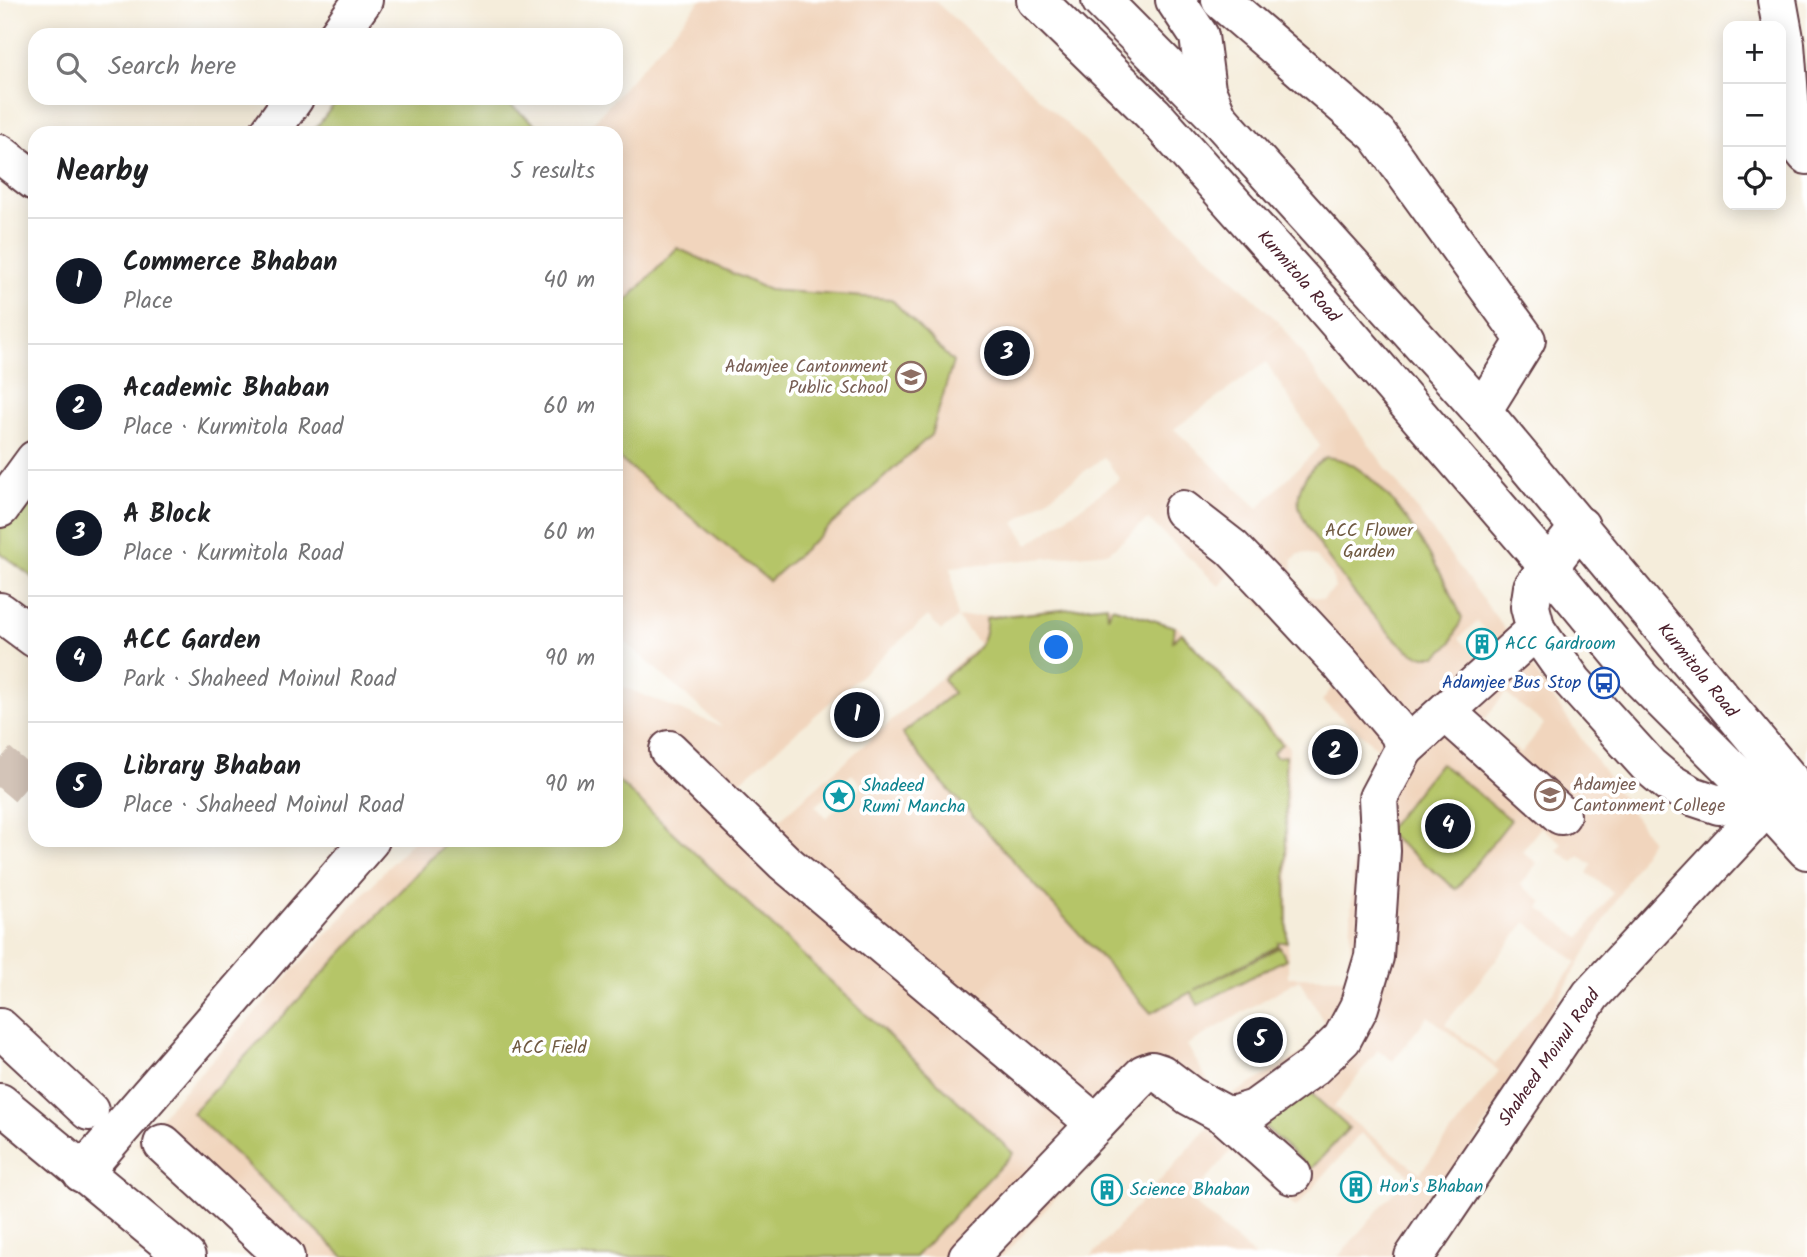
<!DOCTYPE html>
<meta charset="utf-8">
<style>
body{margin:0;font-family:Kalam,sans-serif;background:#f2f2f2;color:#202124}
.controls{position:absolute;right:21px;top:21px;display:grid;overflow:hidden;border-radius:14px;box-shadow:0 4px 18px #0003}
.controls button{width:63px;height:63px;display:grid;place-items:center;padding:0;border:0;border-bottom:2px solid #e0e0e0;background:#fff;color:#202124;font:35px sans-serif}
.you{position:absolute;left:1057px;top:648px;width:24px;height:24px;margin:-18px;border:5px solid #fff;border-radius:50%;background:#1a73e8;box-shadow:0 0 0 10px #1a73e833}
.badge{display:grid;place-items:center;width:46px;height:46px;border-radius:50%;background:#111827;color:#fff;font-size:23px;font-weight:700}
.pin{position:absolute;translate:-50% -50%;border:4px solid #fff;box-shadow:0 2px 7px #0006}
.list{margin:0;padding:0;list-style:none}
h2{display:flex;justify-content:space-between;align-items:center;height:91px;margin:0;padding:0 28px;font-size:30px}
h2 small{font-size:23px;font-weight:400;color:#757577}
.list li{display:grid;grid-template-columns:46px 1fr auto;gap:21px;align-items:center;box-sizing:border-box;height:126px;padding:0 28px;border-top:2px solid #e0e0e0}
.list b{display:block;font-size:26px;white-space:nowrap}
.list p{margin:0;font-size:23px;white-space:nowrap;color:#757577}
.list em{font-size:23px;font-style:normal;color:#757577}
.icon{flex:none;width:38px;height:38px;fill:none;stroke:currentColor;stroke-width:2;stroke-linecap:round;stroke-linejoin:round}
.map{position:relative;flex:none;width:1807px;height:1257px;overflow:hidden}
.search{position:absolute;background:#fff;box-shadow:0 4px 18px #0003;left:28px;top:28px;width:595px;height:77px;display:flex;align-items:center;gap:18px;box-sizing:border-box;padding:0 24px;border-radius:21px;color:#757577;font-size:26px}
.panel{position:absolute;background:#fff;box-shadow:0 4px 18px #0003;left:28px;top:126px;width:595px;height:721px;border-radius:21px}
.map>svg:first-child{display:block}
.built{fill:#f1d5bd;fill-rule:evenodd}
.green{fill:#b5c567;stroke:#807249;stroke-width:2}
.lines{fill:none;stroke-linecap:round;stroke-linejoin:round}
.minor-tunnel{stroke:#d3c4b8;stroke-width:38;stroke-dasharray:38 19;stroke-linecap:butt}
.minor-casing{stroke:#643e45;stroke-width:42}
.major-casing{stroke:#643e45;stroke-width:42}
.minor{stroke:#fff;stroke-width:38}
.major{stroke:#fff;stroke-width:38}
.labels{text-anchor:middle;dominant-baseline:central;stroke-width:7;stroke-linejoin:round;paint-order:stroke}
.street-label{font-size:18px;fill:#4a1f2b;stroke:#fff}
.education-label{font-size:18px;fill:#785e54;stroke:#fff;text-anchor:end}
.park-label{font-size:18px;fill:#6f5940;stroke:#fff}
.culture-label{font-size:18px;fill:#0d838f;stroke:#fff;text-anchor:start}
.transit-label{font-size:18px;fill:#164399;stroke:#fff;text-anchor:end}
</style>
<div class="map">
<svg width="1807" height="1257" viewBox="0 0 1807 1257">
<rect width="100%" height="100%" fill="#fff"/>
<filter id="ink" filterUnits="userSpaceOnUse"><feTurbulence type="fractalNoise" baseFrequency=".0143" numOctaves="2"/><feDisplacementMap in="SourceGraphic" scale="14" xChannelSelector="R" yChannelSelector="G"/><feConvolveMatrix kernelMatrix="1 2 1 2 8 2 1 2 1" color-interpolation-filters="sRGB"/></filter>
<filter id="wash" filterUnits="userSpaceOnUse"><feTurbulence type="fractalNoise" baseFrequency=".00686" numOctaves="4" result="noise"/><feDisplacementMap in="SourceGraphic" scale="28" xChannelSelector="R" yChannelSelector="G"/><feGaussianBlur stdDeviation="1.57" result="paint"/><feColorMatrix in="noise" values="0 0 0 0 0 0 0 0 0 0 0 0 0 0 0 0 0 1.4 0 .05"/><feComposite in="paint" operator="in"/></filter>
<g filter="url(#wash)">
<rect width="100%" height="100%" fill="#f5eddb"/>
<g class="built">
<path d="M 701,0 L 934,0 L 1280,323 L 1249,347 L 1280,324 L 1518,647 L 1651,840 L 1408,1257 L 1338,1257 L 1409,1174 L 1361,1133 L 1296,1207 L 1231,1151 L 1189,1199 L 1255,1257 L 1091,1257 L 1211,1124 L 1163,1080 L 1002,1257 L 915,1257 L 1013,1153 L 616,779 L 616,684 L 722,727 L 616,634 L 616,133 L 584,133 ZM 1266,362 L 1320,446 L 1258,508 L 1174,429 ZM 1104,457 L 1120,479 L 1028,545 L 1014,523 ZM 1369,477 L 1401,513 L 1449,587 L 1336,569 L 1313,534 L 1299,507 ZM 1148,519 L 1219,586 L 1230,573 L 1337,681 L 1322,701 L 1387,756 L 1355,804 L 1349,978 L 1288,977 L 1289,747 L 1178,627 L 1108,605 L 957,618 L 979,644 L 771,827 L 735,786 L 928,616 L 941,631 L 957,618 L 951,567 L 1109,552 ZM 1307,553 L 1316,557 L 1332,574 L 1335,588 L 1323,599 L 1308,596 L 1296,585 L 1292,578 L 1293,559 L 1299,554 ZM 1477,621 L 1504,651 L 1486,668 L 1459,638 ZM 981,646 L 1276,757 L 1108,965 L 982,728 L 943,679 ZM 1505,693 L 1544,724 L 1521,754 L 1482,723 ZM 852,774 L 862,786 L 826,818 L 816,806 ZM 1541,827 L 1562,843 L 1557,850 L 1573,862 L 1579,855 L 1592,865 L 1587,873 L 1613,892 L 1580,938 L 1539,908 L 1543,902 L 1521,885 L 1537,863 L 1522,851 ZM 1526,922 L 1577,962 L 1495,1064 L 1445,1024 ZM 1299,979 L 1332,1036 L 1220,1102 L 1187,1045 ZM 1428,1016 L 1499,1071 L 1420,1173 L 1334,1107 L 1378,1050 L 1393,1061 Z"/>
<polygon points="413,840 448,840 192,1113 344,1257 258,1257 136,1143"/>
</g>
<g class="green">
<polygon points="339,98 501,98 546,132 312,133"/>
<polygon points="677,248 769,290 891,299 953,362 931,435 769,581 616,456 616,312"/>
<path d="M 1326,457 C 1333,458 1341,459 1347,462 C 1393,485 1443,572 1462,618 L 1451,643 L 1437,656 C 1431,656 1422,657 1416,654 C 1389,644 1305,535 1299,506 C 1296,485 1310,467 1326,457 Z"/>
<polygon points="35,460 35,579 0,553 0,509"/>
<path d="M 1107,605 L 1108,617 L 1112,607 L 1175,627 L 1173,641 L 1182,633 L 1282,744 L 1273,752 L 1276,757 L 1285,756 L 1287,942 L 1278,942 L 1278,946 L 1194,990 L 1280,947 L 1286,959 L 1198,1005 L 1191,992 L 1151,1013 L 931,770 L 902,734 L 953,693 L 943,679 C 963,661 989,648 986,618 Z"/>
<polygon points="1440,763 1511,820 1456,889 1385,832"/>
<polygon points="616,779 1013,1153 915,1257 344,1257 192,1113 448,840 616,840"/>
<polygon points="1302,1085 1349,1128 1311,1169 1264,1126"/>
</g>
</g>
<g filter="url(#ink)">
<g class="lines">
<polyline class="minor-tunnel" points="0,789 35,748"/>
<g class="minor-casing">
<g id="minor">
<polyline points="1175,0 1199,36 1206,90 1218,118"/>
<polyline points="1221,0 1377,134 1526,340 1482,411"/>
<polyline points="1777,0 1785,44 1792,136 1807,155"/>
<polyline points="338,35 363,0"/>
<polyline points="269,133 294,98"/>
<polyline points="0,154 35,181"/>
<polyline points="0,508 35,460"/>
<polyline points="1580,526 1533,587 1530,607 1536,630 1573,682 1649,766 1668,782 1692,796 1719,805 1784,784"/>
<polyline points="0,612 35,638"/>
<polyline points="1446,712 1561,815"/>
<polyline points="1404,749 1536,630"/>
<polyline points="669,750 784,862 1096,1124 968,1257"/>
<polyline points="0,1028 89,1111"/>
<polyline points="0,1103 186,1257"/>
<polyline points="1225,1115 1292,1175"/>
<polyline points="1096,1124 1135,1083 1144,1074 1152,1071 1161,1074 1190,1096 1225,1115 1235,1115 1255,1109 1313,1067 1342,1039 1359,1007 1374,957 1381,851 1378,798 1404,749 1400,734 1341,664 1260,577 1232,548 1183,510"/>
<polyline points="163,1144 285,1257"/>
<polyline points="82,1173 370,840"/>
<polyline points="1414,1257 1591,995 1789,782"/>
</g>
</g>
<g class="major-casing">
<g id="major">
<polyline points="1036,0 1153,114 1312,292 1548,566 1642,680 1755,793 1807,850"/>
<polyline points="1101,0 1218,118 1482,411 1807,801"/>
</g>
</g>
<use href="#minor" class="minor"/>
<use href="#major" class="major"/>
</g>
</g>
<defs>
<g id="school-ring" transform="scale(1.575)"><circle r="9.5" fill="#fff" stroke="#8d6e63" stroke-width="1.5"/><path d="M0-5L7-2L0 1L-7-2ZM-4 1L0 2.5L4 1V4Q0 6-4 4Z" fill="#8d6e63"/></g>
<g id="building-ring" transform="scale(1.575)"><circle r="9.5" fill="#fff" stroke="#0f9aa8" stroke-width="1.5"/><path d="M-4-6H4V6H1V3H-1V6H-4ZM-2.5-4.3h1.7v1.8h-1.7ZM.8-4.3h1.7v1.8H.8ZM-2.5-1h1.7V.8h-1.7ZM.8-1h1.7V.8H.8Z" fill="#0f9aa8"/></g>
<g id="bus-ring" transform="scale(1.575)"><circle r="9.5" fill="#fff" stroke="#1a4fb4" stroke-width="1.5"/><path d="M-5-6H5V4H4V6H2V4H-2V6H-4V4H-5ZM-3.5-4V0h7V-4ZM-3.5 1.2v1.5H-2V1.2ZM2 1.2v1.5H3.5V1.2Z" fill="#1a4fb4"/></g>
<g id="university-ring" transform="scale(1.575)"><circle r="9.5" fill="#fff" stroke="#8d6e63" stroke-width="1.5"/><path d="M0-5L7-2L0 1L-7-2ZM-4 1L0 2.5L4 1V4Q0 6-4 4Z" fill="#8d6e63"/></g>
<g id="sight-ring" transform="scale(1.575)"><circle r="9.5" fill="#fff" stroke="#0f9aa8" stroke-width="1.5"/><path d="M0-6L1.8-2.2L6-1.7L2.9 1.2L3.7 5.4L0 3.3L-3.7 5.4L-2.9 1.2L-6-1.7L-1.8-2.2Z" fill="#0f9aa8"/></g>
</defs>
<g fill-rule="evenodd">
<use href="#school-ring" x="911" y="377"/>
<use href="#building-ring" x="1482" y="644"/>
<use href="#bus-ring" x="1604" y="683"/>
<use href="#university-ring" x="1550" y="795"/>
<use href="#sight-ring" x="839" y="796"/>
<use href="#building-ring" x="1356" y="1187"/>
<use href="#building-ring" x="1107" y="1190"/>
</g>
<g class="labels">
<g class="street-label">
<text transform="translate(1298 277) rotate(49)">Kurmitola Road</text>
<text transform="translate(1697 671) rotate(51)">Kurmitola Road</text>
<text transform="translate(1550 1058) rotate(-55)">Shaheed Moinul Road</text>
</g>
<g class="education-label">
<text x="888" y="367">Adamjee Cantonment<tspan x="888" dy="21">Public School</tspan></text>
<text x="1573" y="785" text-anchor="start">Adamjee<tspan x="1573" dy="21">Cantonment College</tspan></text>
</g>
<g class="park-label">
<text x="1369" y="531">ACC Flower<tspan x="1369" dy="21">Garden</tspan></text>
<text x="549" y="1048">ACC Field</text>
</g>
<g class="culture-label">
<text x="1505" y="644">ACC Gardroom</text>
<text x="862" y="786">Shadeed<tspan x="862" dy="21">Rumi Mancha</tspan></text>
<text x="1379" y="1187">Hon's Bhaban</text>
<text x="1130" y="1190">Science Bhaban</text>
</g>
<g class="transit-label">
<text x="1581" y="683">Adamjee Bus Stop</text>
</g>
</g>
</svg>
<div class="controls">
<button>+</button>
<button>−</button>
<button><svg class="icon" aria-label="locate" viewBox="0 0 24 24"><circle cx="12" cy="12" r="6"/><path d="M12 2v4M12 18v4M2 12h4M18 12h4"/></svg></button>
</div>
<div class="you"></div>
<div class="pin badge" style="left:857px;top:715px">1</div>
<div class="pin badge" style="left:1335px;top:752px">2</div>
<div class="pin badge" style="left:1007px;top:353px">3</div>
<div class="pin badge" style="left:1448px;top:826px">4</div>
<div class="pin badge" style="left:1260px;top:1040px">5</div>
<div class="search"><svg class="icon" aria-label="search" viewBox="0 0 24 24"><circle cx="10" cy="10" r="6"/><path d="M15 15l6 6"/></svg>Search here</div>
<section class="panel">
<h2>Nearby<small>5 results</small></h2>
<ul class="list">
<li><span class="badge">1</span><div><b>Commerce Bhaban</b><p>Place</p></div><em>40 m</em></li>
<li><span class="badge">2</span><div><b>Academic Bhaban</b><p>Place · Kurmitola Road</p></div><em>60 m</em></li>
<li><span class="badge">3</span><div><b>A Block</b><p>Place · Kurmitola Road</p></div><em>60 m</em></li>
<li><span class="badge">4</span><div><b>ACC Garden</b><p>Park · Shaheed Moinul Road</p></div><em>90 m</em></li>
<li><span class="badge">5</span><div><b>Library Bhaban</b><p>Place · Shaheed Moinul Road</p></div><em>90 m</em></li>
</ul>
</section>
</div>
